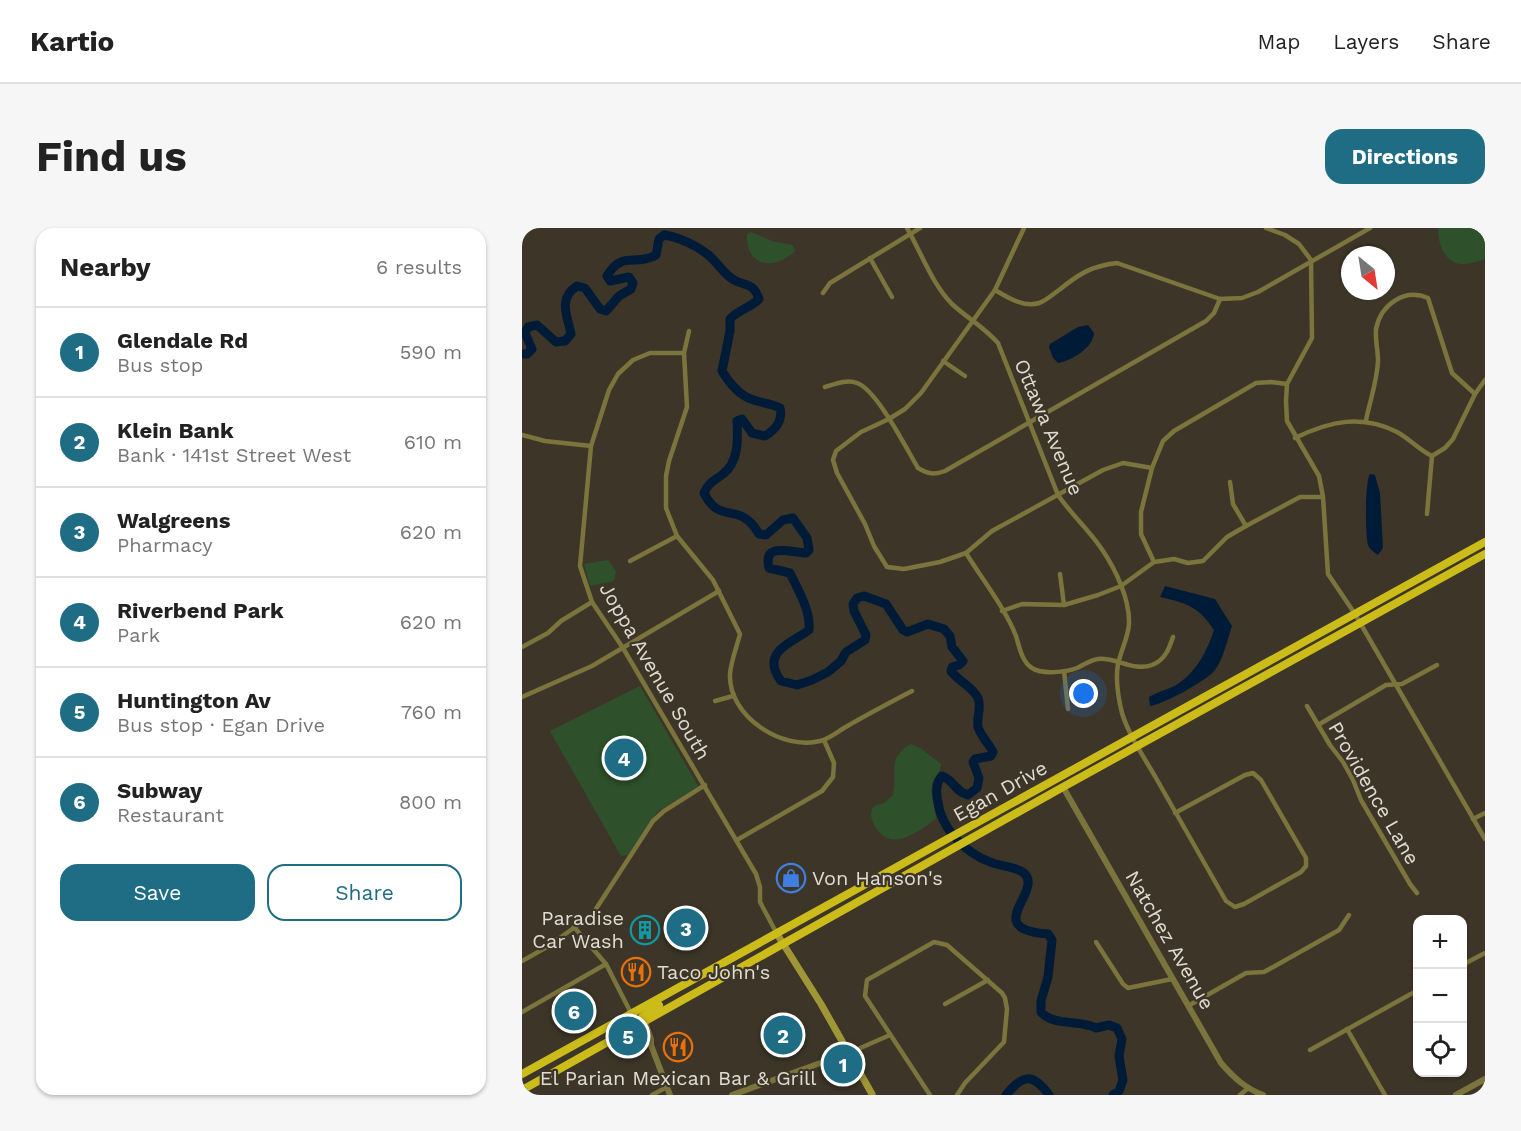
<!DOCTYPE html>
<meta charset="utf-8">
<style>
body{margin:0;font-family:"Work Sans",sans-serif;background:#f6f6f6;color:#222}
.controls{position:absolute;right:18px;bottom:18px;display:grid;overflow:hidden;border-radius:12px;box-shadow:0 2px 4px #0004}
.controls button{width:54px;height:54px;display:grid;place-items:center;padding:0;border:0;border-bottom:2px solid #e0e0e0;background:#fff;color:#222;font:30px sans-serif}
.compass{position:absolute;left:819px;top:18px;width:54px;height:54px;border-radius:50%;background:#fff;box-shadow:0 2px 4px #0004;rotate:150deg}
.you{position:absolute;left:562px;top:466px;width:21px;height:21px;margin:-15px;border:4px solid #fff;border-radius:50%;background:#1a73e8;box-shadow:0 0 0 9px #1a73e833}
.badge{display:grid;place-items:center;width:39px;height:39px;border-radius:50%;background:#1f6d84;color:#fff;font-size:20px;font-weight:700}
.pin{position:absolute;translate:-50% -50%;border:3px solid #fff;box-shadow:0 2px 6px #0006}
.list{margin:0;padding:0;list-style:none}
h2{display:flex;justify-content:space-between;align-items:center;height:78px;margin:0;padding:0 24px;font-size:26px}
h2 small{font-size:20px;font-weight:400;color:#767676}
.list li{display:grid;grid-template-columns:39px 1fr auto;gap:18px;align-items:center;box-sizing:border-box;height:90px;padding:0 24px;border-top:2px solid #e0e0e0}
.list b{display:block;font-size:22px;white-space:nowrap}
.list p{margin:0;font-size:20px;white-space:nowrap;color:#767676}
.list em{font-size:20px;font-style:normal;color:#767676}
.actions{display:flex;gap:12px;padding:18px 24px}
.actions a{flex:1;padding:14px 0;border:2px solid #1f6d84;border-radius:18px;text-align:center;font-size:21px;color:#1f6d84}
.actions .main{background:#1f6d84;color:#fff}
.icon{flex:none;width:33px;height:33px;fill:none;stroke:currentColor;stroke-width:2;stroke-linecap:round;stroke-linejoin:round}
.map{position:relative;flex:none;width:963px;height:867px;overflow:hidden;border-radius:18px}
header{display:flex;align-items:center;gap:36px;box-sizing:border-box;height:84px;padding:0 30px;background:#fff;border-bottom:2px solid #e0e0e0}
header strong{font-size:28px}
nav{display:flex;gap:33px;margin-inline-start:auto;font-size:21px}
.intro{display:flex;align-items:center;justify-content:space-between;box-sizing:border-box;height:144px;padding:0 36px}
h1{margin:0;font-size:42px}
.button{padding:15px 27px;border-radius:18px;background:#1f6d84;color:#fff;font-size:21px;font-weight:700}
main{display:flex;gap:36px;padding:0 36px}
aside{flex:1;background:#fff;border-radius:18px;box-shadow:0 2px 4px #0004}
.map>svg:first-child{display:block}
.green{fill:#2e512b}
.water{fill:#001b38}
.lines{fill:none;stroke-linecap:round;stroke-linejoin:round}
.river{stroke:#001b38;stroke-width:9}
.minor{stroke:#7b743d;stroke-width:4.5}
.tertiary{stroke:#7b743d;stroke-width:6}
.secondary{stroke:#a19636;stroke-width:7}
.trunk{stroke:#ccbc1a;stroke-width:8}
.labels{text-anchor:middle;dominant-baseline:central;stroke-width:4.5;stroke-linejoin:round;paint-order:stroke}
.street-label{font-size:20px;fill:#e0dbd3;stroke:#3d3628}
.poi-label{font-size:20px;fill:#e0dbd3;stroke:#3d3628;text-anchor:start}
</style>
<header>
<strong>Kartio</strong>
<nav><a>Map</a><a>Layers</a><a>Share</a></nav>
</header>
<div class="intro"><h1>Find us</h1><a class="button">Directions</a></div>
<main>
<aside>
<h2>Nearby<small>6 results</small></h2>
<ul class="list">
<li><span class="badge">1</span><div><b>Glendale Rd</b><p>Bus stop</p></div><em>590 m</em></li>
<li><span class="badge">2</span><div><b>Klein Bank</b><p>Bank · 141st Street West</p></div><em>610 m</em></li>
<li><span class="badge">3</span><div><b>Walgreens</b><p>Pharmacy</p></div><em>620 m</em></li>
<li><span class="badge">4</span><div><b>Riverbend Park</b><p>Park</p></div><em>620 m</em></li>
<li><span class="badge">5</span><div><b>Huntington Av</b><p>Bus stop · Egan Drive</p></div><em>760 m</em></li>
<li><span class="badge">6</span><div><b>Subway</b><p>Restaurant</p></div><em>800 m</em></li>
</ul>
<div class="actions"><a class="main">Save</a><a>Share</a></div>
</aside>
<div class="map">
<svg width="963" height="867" viewBox="0 0 963 867">
<rect width="100%" height="100%" fill="#3d3628"/>
<g class="green">
<path d="M 916,0 L 956,0 L 963,10 L 963,31 C 956,33 945,37 938,36 C 921,33 916,14 916,0 Z"/>
<path d="M 229,4 L 250,13 L 270,17 L 274,22 C 255,42 224,41 225,7 Z"/>
<polygon points="86,332 94,343 92,353 68,358 62,336"/>
<polygon points="118,458 176,558 135,584 106,627 99,628 28,503"/>
<path d="M 389,516 L 398,520 L 419,536 C 419,545 411,549 410,558 C 408,570 414,580 414,591 C 395,604 369,626 353,598 C 350,593 347,585 351,580 C 354,575 359,577 364,574 C 366,572 368,569 371,567 C 376,546 364,529 389,516 Z"/>
</g>
<g class="water">
<path d="M 566,97 L 572,105 C 571,120 549,133 536,135 L 531,130 L 527,119 L 528,116 L 556,99 Z"/>
<path d="M 848,246 L 853,247 L 858,265 L 861,320 L 856,327 C 852,324 848,322 846,317 C 843,307 843,253 848,246 Z"/>
<path d="M 643,358 L 693,371 L 710,398 C 706,410 701,432 693,442 C 686,452 640,477 628,478 L 627,469 C 635,464 645,462 654,457 C 674,445 685,423 692,402 C 677,379 665,375 638,369 Z"/>
</g>
<g class="lines">
<g class="river">
<path d="M 0,126 L 5,126 L 10,121 L 3,105 L 6,99 L 15,97 L 34,114 L 43,113 L 49,106 C 46,89 35,71 55,58 L 63,60 L 78,81 L 84,83 L 97,68 L 109,61 L 111,55 L 107,49 L 88,53 L 85,48 C 100,22 113,39 134,27 L 137,11 L 142,7 C 156,9 174,17 185,26 C 195,33 201,46 212,52 C 225,59 231,54 237,71 C 228,80 216,82 208,91 L 208,103 L 200,143 C 206,153 217,167 229,171 C 238,175 248,175 258,180 C 261,193 254,201 243,208 L 230,205 L 220,191 L 215,193 C 216,211 217,234 201,246 C 192,253 187,254 182,265 C 199,299 217,271 237,306 L 244,307 L 261,292 L 271,290 L 285,310 L 287,322 L 284,325 C 271,325 240,313 247,340 L 268,345 C 276,362 289,383 287,402 C 268,416 238,424 259,453 L 275,457 L 290,452 L 306,444 L 319,433 L 324,424 L 343,412 L 344,407 L 332,383 L 331,376 L 335,370 L 342,368 L 364,376 L 381,402 L 385,404 L 406,396 L 422,401 L 428,408 L 430,419 L 441,433 L 437,437 L 430,439 L 429,443 C 437,454 450,458 456,470 C 460,481 454,489 456,499 C 458,507 467,516 471,524 L 469,528 L 453,531 L 451,534 L 457,550 L 455,560 L 446,567 C 433,564 432,552 420,548 C 413,555 414,565 416,574 C 419,601 444,625 468,634 C 477,638 490,638 499,643 C 528,660 455,701 526,706 L 530,712 L 526,749 L 519,773 L 519,784 C 532,799 558,791 574,800 L 587,797 L 595,800 L 600,811 L 597,828 L 601,852 L 597,863 L 591,867"/>
<path d="M 484,867 C 501,846 511,845 527,867"/>
</g>
<g class="minor">
<path d="M 385,0 C 399,24 410,56 430,76 C 445,90 462,99 476,115 L 536,267 C 549,286 566,301 579,320 C 593,340 608,371 607,396 C 606,410 599,422 596,436 C 593,453 596,469 600,485 C 607,508 622,529 634,550 C 657,591 681,632 704,673 L 713,679 L 722,676 L 779,644 L 784,638 L 784,630 L 739,552 L 731,545 L 723,547 L 653,585"/>
<polyline points="502,0 473,62 399,165 383,181 367,191 339,204 314,223 311,232 315,245 343,296 352,318 365,339 382,341 418,334 444,325 470,303 581,242 601,235 630,240 641,213 652,203 734,155 749,154 765,156"/>
<polyline points="744,0 763,7 777,16 789,32 790,110 765,156 764,173 765,193 797,248 801,269 806,346 833,386 963,611"/>
<polyline points="348,30 370,69"/>
<path d="M 473,62 C 485,69 502,80 517,75 C 524,73 531,66 537,62 C 557,46 569,38 595,35 L 698,71 L 720,70 L 736,64 L 848,0"/>
<polyline points="301,65 308,55 398,0"/>
<path d="M 167,103 L 162,125 L 165,179 L 147,233 L 144,248 L 144,280 L 155,308 L 191,352 L 218,406 C 215,418 209,433 208,446 C 206,488 260,523 298,513 C 307,511 314,505 322,500 C 344,487 367,475 390,463"/>
<polyline points="162,125 128,125 111,132 96,146 87,162 69,218 58,338 70,374 101,420 234,646 238,659 238,674 255,706"/>
<polyline points="421,133 443,148"/>
<path d="M 303,159 C 313,156 325,151 335,155 C 355,162 384,220 396,240 C 406,246 412,247 423,243 L 684,93 L 692,85 L 698,71"/>
<path d="M 844,192 C 848,173 855,153 856,133 C 856,122 853,111 854,101 C 859,76 883,60 906,70 L 930,145 L 953,166"/>
<polyline points="0,207 23,213 69,218"/>
<path d="M 773,210 C 808,193 840,186 875,204 C 888,211 897,222 910,228 L 923,220 L 931,211 L 953,166 L 963,152"/>
<polyline points="630,240 619,284 619,306 632,334"/>
<polyline points="708,254 711,276 724,298"/>
<polyline points="905,286 910,228"/>
<path d="M 444,325 C 460,351 483,380 494,408 C 497,418 500,434 510,440 C 521,447 544,444 555,440 C 562,437 568,432 576,431 C 594,429 612,444 630,437 C 643,432 647,421 651,409"/>
<polyline points="108,333 155,308"/>
<polyline points="538,346 542,377"/>
<polyline points="480,383 500,376 542,377 576,367 599,358 632,334 652,331 666,335 681,333 705,309 724,298 778,269 801,269"/>
<polyline points="0,419 26,405 39,393 70,374"/>
<polyline points="542,443 546,481"/>
<polyline points="0,469 70,438 197,363"/>
<polyline points="193,473 211,468"/>
<polyline points="785,478 808,517 821,534 831,552 839,572 888,656 895,665"/>
<polyline points="796,497 864,457 880,456 915,437"/>
<polyline points="951,591 963,585"/>
<polyline points="215,612 300,563 311,549 312,535 302,512"/>
<polyline points="52,699 84,736 110,787"/>
<polyline points="574,714 601,756 606,760 650,751"/>
<polyline points="0,733 25,719 70,687 131,593 142,583 183,557"/>
<polyline points="940,737 963,725"/>
<polyline points="423,776 466,752"/>
<polyline points="666,778 724,745 742,744 753,738 817,702 827,687"/>
<polyline points="0,784 84,736"/>
<polyline points="825,801 863,867"/>
<polyline points="788,822 896,762"/>
<polyline points="327,825 368,807"/>
<polyline points="130,867 145,859"/>
<polyline points="408,867 343,768 345,752 412,714 425,717 480,765 483,770 485,781 482,814 443,855 435,867"/>
<polyline points="718,867 725,861"/>
</g>
<g class="tertiary">
<path d="M 541,559 L 699,835 C 712,850 723,860 741,867"/>
<polyline points="123,794 129,811 129,817 148,867"/>
<polyline points="116,798 124,814 129,817"/>
<polyline points="210,867 326,825"/>
<polyline points="934,867 963,851"/>
</g>
<polyline class="secondary" points="255,706 299,776 350,866"/>
<g class="trunk">
<polyline points="116,797 120,789 137,777"/>
<polyline points="96,803 109,794 110,787"/>
<polyline points="0,846 963,314"/>
<polyline points="0,862 541,559 963,326"/>
</g>
</g>
<defs>
<g id="shop-ring" transform="scale(1.5)"><circle r="9.5" fill="#3d3628" stroke="#3f7fe0" stroke-width="1.5"/><path d="M-5-2.5h2.3a2.7 3.5 0 0 1 5.4 0H5L5.5 6h-11ZM-1.5-2.5h3a1.5 2.3 0 0 0-3 0Z" fill="#3f7fe0"/></g>
<g id="building-ring" transform="scale(1.5)"><circle r="9.5" fill="#3d3628" stroke="#0f9aa8" stroke-width="1.5"/><path d="M-4-6H4V6H1V3H-1V6H-4ZM-2.5-4.3h1.7v1.8h-1.7ZM.8-4.3h1.7v1.8H.8ZM-2.5-1h1.7V.8h-1.7ZM.8-1h1.7V.8H.8Z" fill="#0f9aa8"/></g>
<g id="restaurant-ring" transform="scale(1.5)"><circle r="9.5" fill="#3d3628" stroke="#e8710a" stroke-width="1.5"/><path d="M-5-6h1v4h1v-4h1v4h1v-4h1v5L-1.5 .5V6h-2V.5L-5-1ZM5-6V6H3V1.5H1.5Q1.5-4 5-6Z" fill="#e8710a"/></g>
</defs>
<g fill-rule="evenodd">
<use href="#shop-ring" x="269" y="650"/>
<use href="#building-ring" x="123" y="702"/>
<use href="#restaurant-ring" x="114" y="744"/>
<use href="#restaurant-ring" x="156" y="819"/>
</g>
<g class="labels">
<g class="street-label">
<text transform="translate(527 199) rotate(67)">Ottawa Avenue</text>
<text transform="translate(133 443) rotate(60)">Joppa Avenue South</text>
<text transform="translate(478 563) rotate(-29)">Egan Drive</text>
<text transform="translate(852 565) rotate(60)">Providence Lane</text>
<text transform="translate(648 712) rotate(60)">Natchez Avenue</text>
</g>
<g class="poi-label">
<text x="290" y="650">Von Hanson's</text>
<text x="102" y="690" text-anchor="end">Paradise<tspan x="102" dy="23">Car Wash</tspan></text>
<text x="135" y="744">Taco John's</text>
<text x="156" y="850" text-anchor="middle">El Parian Mexican Bar &amp; Grill</text>
</g>
</g>
</svg>
<div class="controls">
<button>+</button>
<button>−</button>
<button><svg class="icon" aria-label="locate" viewBox="0 0 24 24"><circle cx="12" cy="12" r="6"/><path d="M12 2v4M12 18v4M2 12h4M18 12h4"/></svg></button>
</div>
<svg class="compass" viewBox="-18 -18 36 36"><path d="M0-13l5 13h-10z" fill="#e53935"/><path d="M0 13l5-13h-10z" fill="#767676"/></svg>
<div class="you"></div>
<div class="pin badge" style="left:321px;top:836px">1</div>
<div class="pin badge" style="left:261px;top:807px">2</div>
<div class="pin badge" style="left:164px;top:700px">3</div>
<div class="pin badge" style="left:102px;top:530px">4</div>
<div class="pin badge" style="left:106px;top:808px">5</div>
<div class="pin badge" style="left:52px;top:783px">6</div>
</div>
</main>
